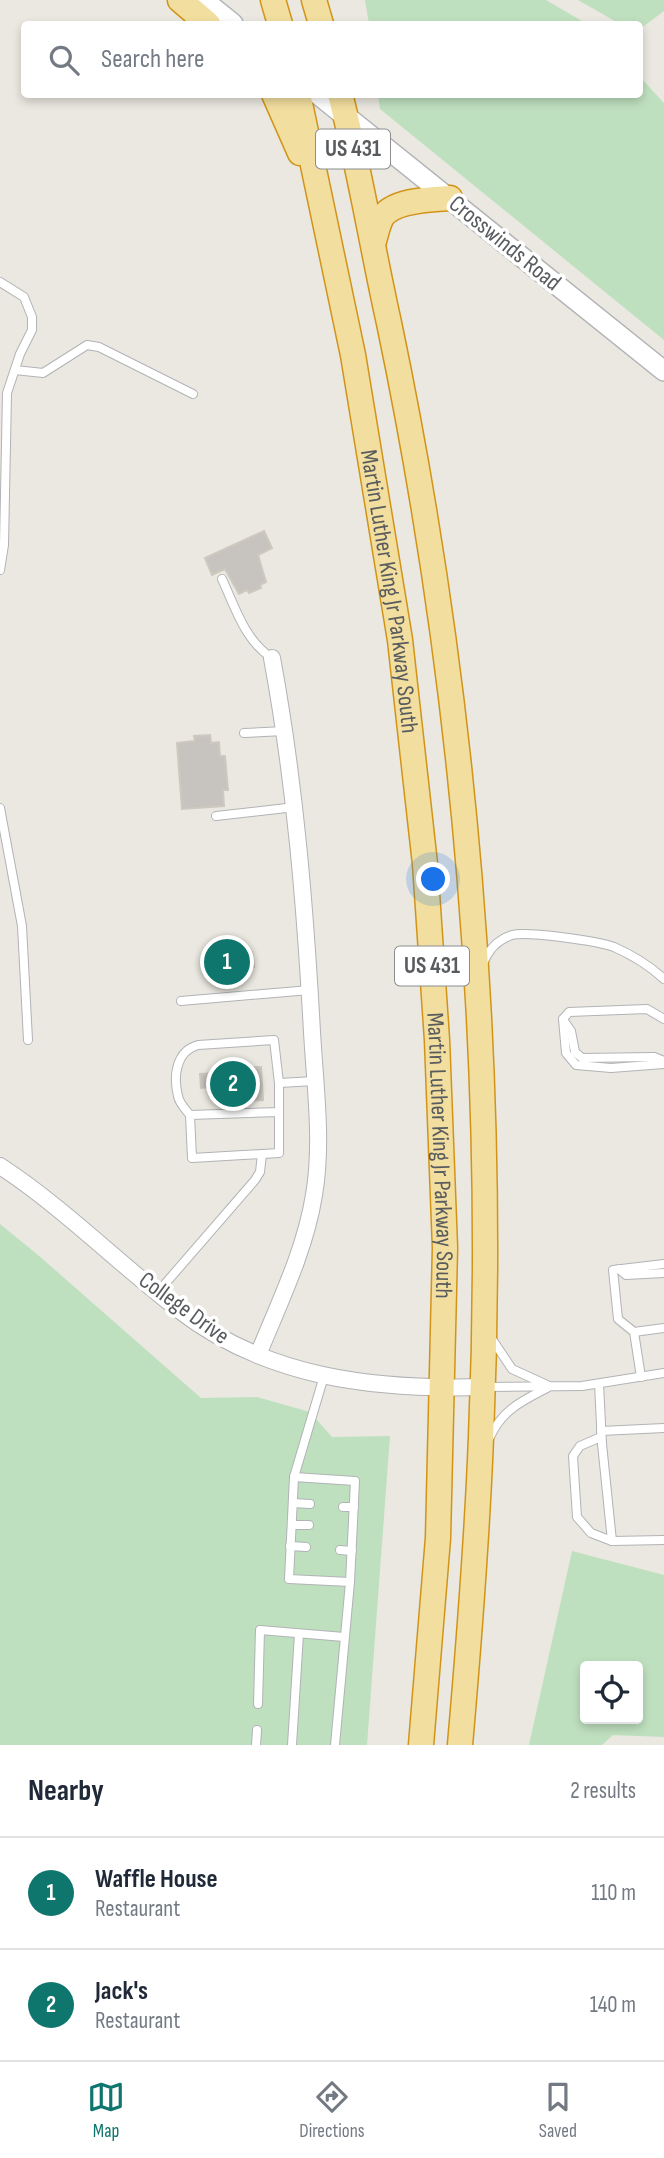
<!DOCTYPE html>
<style>
body{margin:0;font-family:"Sofia Sans Condensed",sans-serif;background:#f6f6f7;color:#1f2937}
.controls{position:absolute;right:21px;bottom:21px;display:grid;overflow:hidden;border-radius:7px;box-shadow:0 4px 10px #0003}
.controls button{width:63px;height:63px;display:grid;place-items:center;padding:0;border:0;border-bottom:2px solid #e0e1e3;background:#fff;color:#1f2937;font:35px sans-serif}
.you{position:absolute;left:434px;top:880px;width:24px;height:24px;margin:-18px;border:5px solid #fff;border-radius:50%;background:#1a73e8;box-shadow:0 0 0 10px #1a73e833}
.badge{display:grid;place-items:center;width:46px;height:46px;border-radius:50%;background:#0f766e;color:#fff;font-size:23px;font-weight:700}
.pin{position:absolute;translate:-50% -50%;border:4px solid #fff;box-shadow:0 2px 7px #0006}
.list{margin:0;padding:0;list-style:none}
h2{display:flex;justify-content:space-between;align-items:center;height:91px;margin:0;padding:0 28px;font-size:30px}
h2 small{font-size:23px;font-weight:400;color:#747a83}
.list li{display:grid;grid-template-columns:46px 1fr auto;gap:21px;align-items:center;box-sizing:border-box;height:112px;padding:0 28px;border-top:2px solid #e0e1e3}
.list b{display:block;font-size:26px;white-space:nowrap}
.list p{margin:0;font-size:23px;white-space:nowrap;color:#747a83}
.list em{font-size:23px;font-style:normal;color:#747a83}
.icon{flex:none;width:38px;height:38px;fill:none;stroke:currentColor;stroke-width:2;stroke-linecap:round;stroke-linejoin:round}
.map{position:relative;flex:none;width:664px;height:1745px;overflow:hidden}
.search{position:absolute;background:#fff;box-shadow:0 4px 10px #0003;left:21px;right:21px;top:21px;height:77px;display:flex;align-items:center;gap:18px;box-sizing:border-box;padding:0 24px;border-radius:7px;color:#747a83;font-size:26px}
.sheet{height:315px;background:#fff}
nav{display:flex;justify-content:space-around;align-items:center;box-sizing:border-box;height:98px;border-top:2px solid #e0e1e3;background:#fff;font-size:19px;color:#747a83}
nav a{display:grid;justify-items:center;gap:4px}
nav .on{color:#0f766e}
.map>svg:first-child{display:block}
.green{fill:#bfe0bf;fill-rule:evenodd}
.building{fill:#c7c4bf;stroke:#cec9bf;stroke-width:2}
.lines{fill:none;stroke-linecap:round;stroke-linejoin:round}
.service-casing{stroke:#b1b3b6;stroke-width:10}
.minor-casing{stroke:#b1b3b6;stroke-width:18}
.tertiary-casing{stroke:#b1b3b6;stroke-width:22}
.secondary-casing{stroke:#b2b5b9;stroke-width:24}
.trunk-casing{stroke:#d29418;stroke-width:27}
.service{stroke:#fff;stroke-width:8}
.minor{stroke:#fff;stroke-width:16}
.tertiary{stroke:#fff;stroke-width:19}
.secondary{stroke:#fff;stroke-width:21}
.trunk{stroke:#f2de9e;stroke-width:24}
.labels{text-anchor:middle;dominant-baseline:central;stroke-width:7;stroke-linejoin:round;paint-order:stroke}
.shield{fill:#fff;stroke:#8b8d8f;stroke-width:2}
.shield-label{font-size:23px;font-weight:bold;fill:#595c5f}
.street-label{font-size:24px;fill:#595c5f;stroke:#fff}
</style>
<div class="map">
<svg width="664" height="1745" viewBox="0 0 664 1745">
<rect width="100%" height="100%" fill="#eae8e0"/>
<g class="green">
<polygon points="365,0 546,0 587,24 369,24"/>
<polygon points="578,0 664,0 664,11 640,29 640,24 620,24"/>
<polygon points="640,77 664,103 664,340 380,109 378,95 640,94"/>
<polygon points="0,1224 38,1255 201,1398 257,1397 310,1412 332,1437 390,1436 367,1745 0,1745"/>
<path d="M 572,1551 L 664,1575 L 664,1737 L 613,1735 L 602,1745 L 529,1745 ZM 585,1666 L 638,1666 L 638,1719 L 585,1719 Z"/>
</g>
<g class="building">
<polygon points="264,531 272,548 258,555 266,582 260,585 261,588 249,593 247,590 239,594 225,569 212,575 205,558"/>
<polygon points="210,735 211,743 219,742 220,756 225,756 228,790 223,790 224,806 182,809 177,743 195,741 194,736"/>
<polygon points="252,952 254,967 204,972 203,957"/>
<polygon points="261,1067 263,1100 227,1102 227,1096 212,1097 211,1087 201,1088 200,1074 218,1073 218,1069"/>
</g>
<g class="lines">
<g class="service-casing">
<g id="service">
<polyline points="0,282 24,297 32,317 32,330 20,354 7,393 4,545 0,570"/>
<polyline points="15,370 43,373 87,345 99,347 193,394"/>
<path d="M 222,579 C 235,607 245,641 272,658"/>
<polyline points="244,733 285,731"/>
<polyline points="0,808 22,926 28,1040"/>
<polyline points="216,816 295,807"/>
<path d="M 483,964 C 488,950 497,940 512,935 C 527,931 598,941 614,947 C 632,955 650,966 664,979"/>
<polyline points="181,1001 310,990"/>
<polyline points="563,1019 566,1053 576,1065 611,1068 664,1064"/>
<polyline points="563,1019 569,1012 647,1009 664,1019"/>
<polyline points="564,1021 571,1031 575,1052 582,1058 654,1057 664,1061"/>
<polyline points="279,1083 315,1081"/>
<path d="M 190,1115 L 192,1158 L 279,1153 L 279,1083 L 274,1040 L 198,1045 C 176,1051 173,1076 178,1096 C 179,1103 186,1110 190,1115 L 279,1112"/>
<polyline points="619,1269 626,1275 664,1273"/>
<polyline points="158,1292 255,1180 260,1172 262,1154"/>
<polyline points="634,1332 664,1328"/>
<polyline points="492,1339 512,1369 547,1385"/>
<polyline points="324,1376 294,1477 289,1579 350,1582 335,1745"/>
<polyline points="641,1377 634,1332 618,1319 613,1270 664,1264"/>
<polyline points="599,1384 602,1444 612,1541 664,1540"/>
<polyline points="485,1387 582,1386 664,1373"/>
<polyline points="601,1431 664,1428"/>
<path d="M 490,1437 C 502,1410 522,1401 547,1388"/>
<polyline points="601,1437 580,1446 573,1456 577,1517 591,1533 612,1541"/>
<polyline points="294,1477 355,1481 350,1582"/>
<polyline points="293,1503 310,1504"/>
<polyline points="343,1507 354,1507"/>
<polyline points="292,1525 309,1525"/>
<polyline points="290,1546 306,1547"/>
<polyline points="340,1550 352,1551"/>
<polyline points="258,1704 260,1630 344,1637"/>
<polyline points="256,1745 257,1730"/>
<polyline points="292,1745 299,1634"/>
</g>
</g>
<g class="minor-casing">
<g id="minor">
<path d="M 0,1166 C 64,1208 118,1263 179,1310 C 267,1378 374,1390 482,1387"/>
<path d="M 258,1355 C 279,1303 305,1251 314,1195 C 323,1142 315,1086 312,1032 C 305,904 295,783 272,658"/>
</g>
</g>
<g class="tertiary-casing">
<polyline id="tertiary" points="345,115 664,371"/>
</g>
<g class="secondary-casing">
<g id="secondary">
<polyline points="202,0 232,24"/>
<polyline points="319,94 345,115"/>
</g>
</g>
<g class="trunk-casing">
<g id="trunk">
<polyline points="180,0 208,24"/>
<polyline points="273,0 280,24"/>
<polyline points="314,0 321,24"/>
<polyline points="274,94 300,153"/>
<path id="s1" d="M 298,94 L 353,355 L 400,640 L 425,864 L 437,1040 L 445,1248 L 438,1538 L 421,1745"/>
<path d="M 340,94 C 360,170 372,247 389,323 C 465,686 497,1066 481,1437 C 477,1540 469,1642 460,1745"/>
<path d="M 374,241 C 376,234 378,225 381,219 C 391,200 431,199 450,198"/>
</g>
</g>
<use href="#service" class="service"/>
<use href="#minor" class="minor"/>
<use href="#tertiary" class="tertiary"/>
<use href="#secondary" class="secondary"/>
<use href="#trunk" class="trunk"/>
</g>
<g class="labels">
<g class="shield">
<rect x="316" y="129.5" width="74" height="39" rx="5"/>
<rect x="395" y="946.5" width="74" height="39" rx="5"/>
</g>
<g class="shield-label">
<text x="353" y="149">US 431</text>
<text x="432" y="966">US 431</text>
</g>
<g class="street-label">
<text transform="translate(505 243) rotate(39)">Crosswinds Road</text>
<text stroke="none"><textPath href="#s1" startOffset="506">Martin Luther King Jr Parkway South</textPath></text>
<text stroke="none"><textPath href="#s1" startOffset="1073">Martin Luther King Jr Parkway South</textPath></text>
<text transform="translate(184 1308) rotate(36)">College Drive</text>
</g>
</g>
</svg>
<div class="controls">
<button><svg class="icon" aria-label="locate" viewBox="0 0 24 24"><circle cx="12" cy="12" r="6"/><path d="M12 2v4M12 18v4M2 12h4M18 12h4"/></svg></button>
</div>
<div class="you"></div>
<div class="pin badge" style="left:227px;top:962px">1</div>
<div class="pin badge" style="left:233px;top:1084px">2</div>
<div class="search"><svg class="icon" aria-label="search" viewBox="0 0 24 24"><circle cx="10" cy="10" r="6"/><path d="M15 15l6 6"/></svg>Search here</div>
</div>
<section class="sheet">
<h2>Nearby<small>2 results</small></h2>
<ul class="list">
<li><span class="badge">1</span><div><b>Waffle House</b><p>Restaurant</p></div><em>110 m</em></li>
<li><span class="badge">2</span><div><b>Jack's</b><p>Restaurant</p></div><em>140 m</em></li>
</ul>
</section>
<nav>
<a class="on"><svg class="icon" aria-label="map" viewBox="0 0 24 24"><path d="M3 6l6-2 6 2 6-2v14l-6 2-6-2-6 2zM9 4v14M15 6v14"/></svg>Map</a>
<a><svg class="icon" aria-label="directions" viewBox="0 0 24 24"><path d="M12 3l9 9-9 9-9-9zM9 14v-3h6M13 9l2 2-2 2"/></svg>Directions</a>
<a><svg class="icon" aria-label="saved" viewBox="0 0 24 24"><path d="M7 4h10v16l-5-4-5 4z"/></svg>Saved</a>
</nav>
